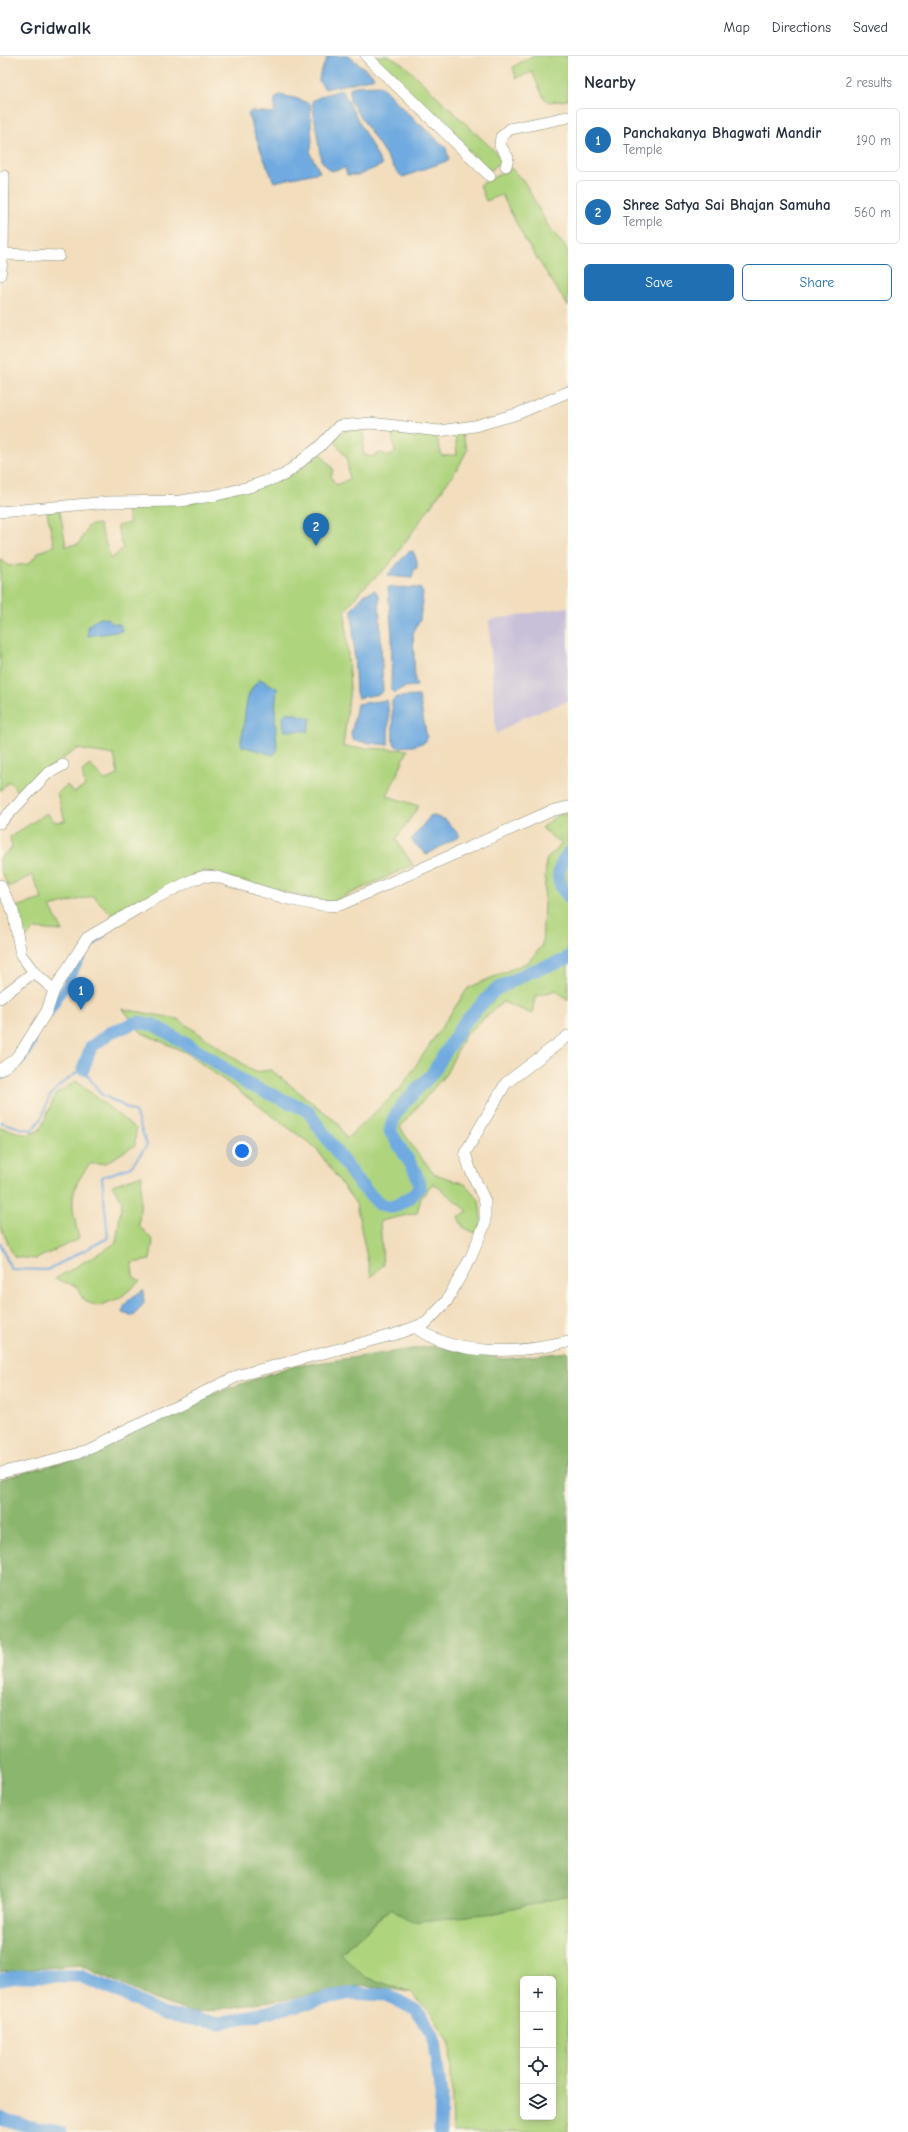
<!DOCTYPE html>
<meta charset="utf-8">
<style>
body{margin:0;font-family:"Comic Neue",sans-serif;background:#f6f6f7;color:#1f2937}
.controls{position:absolute;right:12px;bottom:12px;display:grid;overflow:hidden;border-radius:6px;box-shadow:0 2px 10px #0003}
.controls button{width:36px;height:36px;display:grid;place-items:center;padding:0;border:0;border-bottom:1px solid #e0e1e3;background:#fff;color:#1f2937;font:20px sans-serif}
.you{position:absolute;left:242px;top:1095px;width:14px;height:14px;margin:-10px;border:3px solid #fff;border-radius:50%;background:#1a73e8;box-shadow:0 0 0 6px #1a73e833}
.badge{display:grid;place-items:center;width:26px;height:26px;border-radius:50%;background:#1f6fb2;color:#fff;font-size:13px;font-weight:700}
.pin{position:absolute;translate:-50% -33px;filter:drop-shadow(0 1px 2px #0008)}
.pin::after{content:'';position:absolute;top:21px;width:14px;height:12px;background:inherit;clip-path:polygon(0 0,100% 0,50% 100%)}
.list{margin:0;padding:0;list-style:none}
h2{display:flex;justify-content:space-between;align-items:center;height:52px;margin:0;padding:0 16px;font-size:17px}
h2 small{font-size:13px;font-weight:400;color:#747a83}
.list li{display:grid;grid-template-columns:26px 1fr auto;gap:12px;align-items:center;box-sizing:border-box;height:64px;margin:0 8px 8px;padding:0 8px;border:1px solid #e0e1e3;border-radius:6px}
.list b{display:block;font-size:15px;white-space:nowrap}
.list p{margin:0;font-size:13px;white-space:nowrap;color:#747a83}
.list em{font-size:13px;font-style:normal;color:#747a83}
.actions{display:flex;gap:8px;padding:12px 16px}
.actions a{flex:1;padding:9px 0;border:1px solid #1f6fb2;border-radius:6px;text-align:center;font-size:14px;color:#1f6fb2}
.actions .main{background:#1f6fb2;color:#fff}
.icon{flex:none;width:22px;height:22px;fill:none;stroke:currentColor;stroke-width:2;stroke-linecap:round;stroke-linejoin:round}
.map{position:relative;flex:none;width:568px;height:2076px;overflow:hidden}
header{display:flex;align-items:center;gap:24px;box-sizing:border-box;height:56px;padding:0 20px;background:#fff;border-bottom:1px solid #e0e1e3}
header strong{font-size:19px}
nav{display:flex;gap:22px;margin-inline-start:auto;font-size:14px}
main{display:flex}
aside{flex:1;background:#fff}
.map>svg:first-child{display:block}
.industrial{fill:#c8bfd8}
.green{fill:#afd47e;stroke:#678859;fill-rule:evenodd}
.forest{fill:#8bb66d;stroke:#557a50}
.water{fill:#6faae0;stroke:#47748a}
.lines{fill:none;stroke-linecap:round;stroke-linejoin:round}
.stream{stroke:#6faae0;stroke-width:2}
.canal{stroke:#6faae0;stroke-width:8}
.river{stroke:#6faae0;stroke-width:13}
.minor-casing{stroke:#888d78;stroke-width:12}
.minor{stroke:#fff;stroke-width:11}
</style>
<header>
<strong>Gridwalk</strong>
<nav><a>Map</a><a>Directions</a><a>Saved</a></nav>
</header>
<main>
<div class="map">
<svg width="568" height="2076" viewBox="0 0 568 2076">
<rect width="100%" height="100%" fill="#fcf5e5"/>
<filter id="ink" filterUnits="userSpaceOnUse"><feTurbulence type="fractalNoise" baseFrequency=".025" numOctaves="2"/><feDisplacementMap in="SourceGraphic" scale="8" xChannelSelector="R" yChannelSelector="G"/><feConvolveMatrix kernelMatrix="1 2 1 2 8 2 1 2 1" color-interpolation-filters="sRGB"/></filter>
<filter id="wash" filterUnits="userSpaceOnUse"><feTurbulence type="fractalNoise" baseFrequency=".012" numOctaves="4" result="noise"/><feDisplacementMap in="SourceGraphic" scale="16" xChannelSelector="R" yChannelSelector="G"/><feGaussianBlur stdDeviation="0.9" result="paint"/><feColorMatrix in="noise" values="0 0 0 0 0 0 0 0 0 0 0 0 0 0 0 0 0 1.4 0 .05"/><feComposite in="paint" operator="in"/></filter>
<g filter="url(#wash)">
<rect width="100%" height="100%" fill="#f2ddbd"/>
<polygon class="industrial" points="568,551 568,645 523,662 496,678 489,564"/>
<g class="green">
<polygon points="370,0 390,0 403,8 503,103 490,115"/>
<polygon points="532,0 568,0 568,44 549,46 544,42 532,16 516,22 513,11"/>
<polygon points="511,112 525,127 548,170 568,194 568,250 525,184 502,139 486,145 480,129"/>
<polygon points="361,371 364,378 363,398 371,401 381,397 391,400 395,396 391,372 436,379 442,400 457,399 455,376 461,375 467,394 459,410 389,509 360,535 345,555 350,632 343,691 408,694 387,740 419,750 396,783 413,809 330,847 203,815 112,859 93,840 50,851 63,875 35,873 24,884 16,851 42,843 32,819 9,831 0,814 0,802 12,792 10,781 47,757 55,766 65,765 57,737 67,729 74,737 85,730 82,715 90,709 105,724 118,719 114,699 77,693 40,718 20,739 9,725 0,735 0,503 9,510 29,508 39,496 54,490 47,456 60,455 66,490 79,488 88,470 99,468 111,503 123,493 117,470 130,467 125,449 189,447 292,419 320,397 333,413 331,421 336,429 349,423 347,402 333,383 345,374"/>
<polygon points="568,757 568,944 556,934 535,941 532,958 503,946 465,979 446,1018 400,1071 417,1097 435,1118 465,1128 479,1144 482,1168 475,1177 463,1171 458,1161 468,1155 433,1127 421,1142 417,1157 380,1165 383,1209 371,1221 356,1148 316,1092 187,997 142,977 123,953 178,963 255,1016 271,1014 338,1067 346,1083 400,1033 468,932 528,906 542,890 546,804 563,786 557,785 542,772 556,760"/>
<path d="M 76,1025 L 136,1073 L 135,1089 L 106,1107 L 90,1108 C 66,1137 72,1149 79,1183 L 36,1203 L 14,1201 L 0,1169 L 0,1071 L 27,1079 L 40,1074 L 56,1038 Z"/>
<polygon points="142,1119 139,1169 153,1185 150,1204 132,1207 133,1220 140,1225 120,1242 98,1250 84,1245 76,1230 55,1223 116,1187 122,1145 112,1129"/>
<path d="M 568,1840 L 568,2076 L 453,2076 L 450,1988 L 433,1959 L 410,1936 L 365,1921 L 341,1897 L 392,1852 L 495,1857 ZM 523,1923 L 553,1923 L 553,2061 L 523,2061 Z"/>
</g>
<polygon class="forest" points="433,1290 504,1303 568,1296 568,1840 495,1857 412,1866 391,1852 341,1897 365,1921 410,1936 366,1929 283,1944 193,1957 153,1943 80,1909 0,1916 0,1423 82,1401 199,1343 289,1311"/>
<g class="water">
<polygon points="328,0 348,0 372,18 374,22 325,33 319,25 320,17"/>
<polygon points="380,29 405,55 446,92 449,104 403,121 397,116 350,45 350,32 355,30"/>
<polygon points="342,34 382,109 359,119 347,119 345,112 330,115 321,104 312,45 324,39"/>
<path d="M 279,39 L 295,42 L 310,48 L 312,86 L 310,97 L 320,116 L 274,126 C 264,103 255,82 248,58 L 251,55 L 274,57 L 275,43 Z"/>
<polygon points="413,495 417,505 417,512 414,514 412,522 387,520 408,496"/>
<polygon points="388,531 420,532 423,537 420,564 413,577 415,624 417,630 405,631 395,637 391,634 392,581"/>
<polygon points="375,534 379,540 383,635 379,638 358,642 356,637 352,553 365,538"/>
<polygon points="100,562 108,563 111,567 120,568 122,575 88,580 88,569"/>
<path d="M 260,623 L 277,632 L 275,655 L 277,695 L 274,699 L 242,690 C 240,684 242,681 243,675 C 246,655 244,637 260,623 Z"/>
<polygon points="419,640 427,682 425,686 413,690 397,691 393,686 392,645 396,641"/>
<polygon points="387,644 389,660 388,689 354,685 351,679 357,648"/>
<polygon points="287,656 311,662 308,675 284,675 283,660"/>
<polygon points="431,759 446,764 460,780 426,799 411,784"/>
<path d="M 143,1234 L 144,1247 L 134,1260 L 122,1257 C 125,1244 133,1241 143,1234 Z"/>
</g>
<g class="lines">
<path class="stream" d="M 0,1066 L 24,1073 L 32,1074 C 45,1059 42,1060 48,1044 C 51,1034 74,1018 83,1013 L 101,1038 L 135,1056 L 147,1089 L 131,1111 L 102,1121 L 108,1182 L 47,1214 L 11,1213 L 0,1187"/>
<g class="canal">
<polyline points="50,957 88,891 103,877"/>
<polyline points="0,1021 24,1002 33,986"/>
</g>
<g class="river">
<path d="M 568,797 C 557,813 554,825 568,840"/>
<polyline points="83,1013 91,991 111,976 138,966 154,969 210,1002 247,1028 307,1054 358,1126 379,1148 393,1151 411,1141 420,1130 415,1115 390,1075 394,1061 404,1047 432,1018 463,968 495,934 529,916 566,904 568,901"/>
<polyline points="0,1924 22,1920 80,1920 121,1937 164,1959 220,1967 350,1937 387,1939 416,1954 433,1979 441,2039 440,2076"/>
<polyline points="0,2062 35,2072 61,2076"/>
</g>
</g>
</g>
<g filter="url(#ink)">
<g class="lines">
<g class="minor-casing">
<g id="minor">
<polyline points="366,0 490,120"/>
<polyline points="506,110 508,102 500,89 501,81 510,73 568,61"/>
<polyline points="3,198 4,120"/>
<polyline points="0,219 3,198 59,200"/>
<polyline points="0,456 109,446 181,445 217,439 249,431 284,419 320,390 339,370 371,367 439,375 475,370 517,358 568,336"/>
<polyline points="0,767 47,718 63,709"/>
<polyline points="0,829 13,855 21,899 34,916 54,934"/>
<polyline points="0,942 34,916"/>
<path d="M 0,1014 L 15,1003 L 23,993 L 47,955 L 54,934 L 87,882 L 152,844 L 194,823 L 205,820 L 217,821 C 250,831 307,853 340,849 L 551,755 L 568,751"/>
<path d="M 415,1271 C 456,1302 520,1297 568,1286"/>
<polyline points="0,1417 76,1398 240,1319 396,1278 426,1267 446,1246 470,1203 485,1168 485,1145 470,1113 465,1097 506,1027 568,980"/>
</g>
</g>
<use href="#minor" class="minor"/>
</g>
</g>
</svg>
<div class="controls">
<button>+</button>
<button>−</button>
<button><svg class="icon" aria-label="locate" viewBox="0 0 24 24"><circle cx="12" cy="12" r="6"/><path d="M12 2v4M12 18v4M2 12h4M18 12h4"/></svg></button>
<button><svg class="icon" aria-label="layers" viewBox="0 0 24 24"><path d="M12 4l9 5-9 5-9-5zM3 14l9 5 9-5"/></svg></button>
</div>
<div class="you"></div>
<div class="pin badge" style="left:81px;top:954px">1</div>
<div class="pin badge" style="left:316px;top:490px">2</div>
</div>
<aside>
<h2>Nearby<small>2 results</small></h2>
<ul class="list">
<li><span class="badge">1</span><div><b>Panchakanya Bhagwati Mandir</b><p>Temple</p></div><em>190 m</em></li>
<li><span class="badge">2</span><div><b>Shree Satya Sai Bhajan Samuha</b><p>Temple</p></div><em>560 m</em></li>
</ul>
<div class="actions"><a class="main">Save</a><a>Share</a></div>
</aside>
</main>
